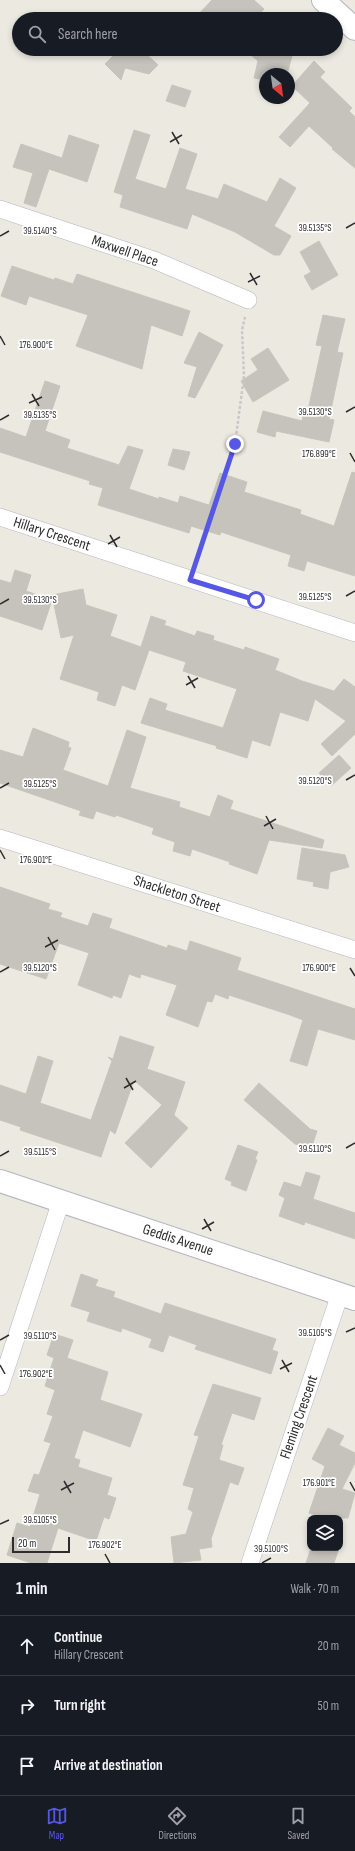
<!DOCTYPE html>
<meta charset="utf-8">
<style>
body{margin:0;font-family:"Sofia Sans Condensed",sans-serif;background:#242831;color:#f1f3f6}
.controls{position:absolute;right:12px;bottom:12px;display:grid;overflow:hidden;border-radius:8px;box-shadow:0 2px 6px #0003}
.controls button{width:36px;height:36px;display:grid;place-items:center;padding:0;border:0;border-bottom:1px solid #363941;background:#171b24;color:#f1f3f6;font:20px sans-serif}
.compass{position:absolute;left:259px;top:68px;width:36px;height:36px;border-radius:50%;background:#171b24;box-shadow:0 2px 6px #0003;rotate:151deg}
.scale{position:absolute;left:12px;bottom:10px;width:58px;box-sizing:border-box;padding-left:4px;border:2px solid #2d2d2d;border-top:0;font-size:11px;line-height:14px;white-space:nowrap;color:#2d2d2d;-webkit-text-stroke:3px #fff;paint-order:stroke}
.stop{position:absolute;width:12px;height:12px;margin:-9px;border:3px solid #5658e4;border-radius:50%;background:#fff}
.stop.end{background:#5658e4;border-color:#fff;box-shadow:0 1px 4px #0008}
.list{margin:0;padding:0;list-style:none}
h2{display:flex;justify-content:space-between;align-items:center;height:52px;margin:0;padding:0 16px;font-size:17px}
h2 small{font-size:13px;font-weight:400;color:#9ea1a6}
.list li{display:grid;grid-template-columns:26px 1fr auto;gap:12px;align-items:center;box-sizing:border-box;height:60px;padding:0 16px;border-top:1px solid #363941}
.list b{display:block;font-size:15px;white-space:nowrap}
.list p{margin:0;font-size:13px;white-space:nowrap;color:#9ea1a6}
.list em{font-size:13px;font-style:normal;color:#9ea1a6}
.icon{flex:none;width:22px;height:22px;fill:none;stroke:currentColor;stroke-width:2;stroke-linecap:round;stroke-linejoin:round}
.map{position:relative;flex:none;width:355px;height:1563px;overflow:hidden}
.search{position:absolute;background:#171b24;box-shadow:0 2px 6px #0003;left:12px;right:12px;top:12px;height:44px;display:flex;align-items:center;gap:10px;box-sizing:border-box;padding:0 14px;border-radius:22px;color:#9ea1a6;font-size:15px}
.sheet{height:232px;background:#171b24}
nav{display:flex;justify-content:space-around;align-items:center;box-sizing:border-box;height:56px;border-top:1px solid #363941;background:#171b24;font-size:11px;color:#9ea1a6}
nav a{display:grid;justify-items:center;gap:2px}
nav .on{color:#5658e4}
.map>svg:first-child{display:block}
.building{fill:#c5c3bc;stroke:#c8c5bb}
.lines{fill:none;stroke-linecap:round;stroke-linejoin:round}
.minor-casing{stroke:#b4b5bf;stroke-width:18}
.tertiary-casing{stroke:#b4b5bf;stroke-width:24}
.secondary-casing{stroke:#b4b5bf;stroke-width:24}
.path{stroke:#c8c8c8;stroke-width:2.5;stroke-dasharray:3 2;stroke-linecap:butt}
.minor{stroke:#fff;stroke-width:17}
.tertiary{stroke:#fff;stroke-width:22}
.secondary{stroke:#fff;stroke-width:22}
.route{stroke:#5658e4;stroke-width:5}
.ticks{fill:none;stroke:#2d2d2d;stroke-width:1.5}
.labels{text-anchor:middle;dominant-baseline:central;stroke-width:3.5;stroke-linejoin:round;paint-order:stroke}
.street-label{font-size:15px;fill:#2d2d2d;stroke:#fff}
.ticks-label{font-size:10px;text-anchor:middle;fill:#2d2d2d;stroke:#fff;stroke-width:3.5;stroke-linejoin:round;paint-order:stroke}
</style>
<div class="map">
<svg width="355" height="1563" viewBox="0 0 355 1563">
<rect width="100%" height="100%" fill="#ece9e1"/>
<g class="building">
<polygon points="212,0 254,0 264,9 255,19 194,19"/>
<polygon points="120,49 141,49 158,65 149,74 125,68 121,80 105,64"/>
<polygon points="244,49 294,49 287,74 265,74 265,80 254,78 258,61"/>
<polygon points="314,61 325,72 320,77 352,108 349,111 355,117 355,168 332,149 333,148 309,126 290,147 279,137 310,103 292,86"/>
<polygon points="172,85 191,91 185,107 166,101"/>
<polygon points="134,130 150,135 135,179 166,189 180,148 197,154 185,189 218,199 224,184 267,202 280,178 296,188 274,226 291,236 280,255 274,255 235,232 192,214 187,229 120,207 123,195 114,192"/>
<polygon points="69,135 99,145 87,182 49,169 36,207 24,203 33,173 13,167 21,144 62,158"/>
<polygon points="319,241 338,275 312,290 304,276 311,272 300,252"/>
<polygon points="12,266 54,280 55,278 73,284 77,274 190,311 182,336 151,325 142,369 76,346 88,315 29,296 26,305 1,296"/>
<polygon points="323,315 345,319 337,352 343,353 329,419 334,420 329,442 276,431 275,437 257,432 263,411 302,421 305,406 308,410 322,346 316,345"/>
<polygon points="199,332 223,345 195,398 188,396 197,367 184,363"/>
<polygon points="268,348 289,380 253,402 241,381 258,370 251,359"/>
<polygon points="45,381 60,386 45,431 70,440 67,448 119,465 128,446 143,450 129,489 159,499 159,497 178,503 180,496 209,505 220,473 247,482 244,492 301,510 300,514 334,526 352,472 355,473 355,576 307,561 304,571 288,566 291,555 221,532 220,535 191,526 189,533 98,505 103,488 89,484 90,481 0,452 0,428 26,437"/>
<polygon points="173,449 190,452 184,470 168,465"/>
<polygon points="15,570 31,575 26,591 52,600 42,630 0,616 0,580 11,583"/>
<polygon points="83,589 86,605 117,615 110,636 141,647 151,616 166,621 164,625 195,636 197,631 214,636 213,640 244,650 245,647 279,659 275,670 302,681 334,691 344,679 355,687 355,734 332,756 321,744 346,721 315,699 308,721 280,712 270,746 252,740 247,758 216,748 217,746 141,723 150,698 167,704 165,710 223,728 237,689 183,671 186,662 149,650 135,690 122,685 115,706 97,700 99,692 60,679 74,635 61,638 52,595"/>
<polygon points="33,728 69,742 68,747 71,748 63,770 108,786 127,730 146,737 130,788 180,802 179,807 210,817 218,795 233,801 230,809 324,840 322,848 269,840 257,874 229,864 230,862 192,849 190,856 173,851 175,842 152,834 154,828 116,815 115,817 96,811 93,819 79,815 81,811 0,783 0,750 23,757"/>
<polygon points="339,755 351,768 331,786 319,773"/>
<polygon points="302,848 345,855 349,867 330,872 328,889 313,886 314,882 297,879"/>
<polygon points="0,887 50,904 48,909 62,913 60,917 88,926 93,913 112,919 109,928 167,948 168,945 187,951 190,941 241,958 237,970 355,1009 355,1040 318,1029 307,1066 290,1061 303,1020 290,1015 229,995 228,999 215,994 212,1002 207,1001 198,1027 166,1015 177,985 141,974 140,978 129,974 121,998 113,995 112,998 78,985 89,953 59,943 46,979 0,964"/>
<polygon points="120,1036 154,1047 147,1069 185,1082 174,1115 188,1128 151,1168 125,1143 162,1105 134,1080 115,1134 110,1130 101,1157 20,1130 21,1127 0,1120 0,1085 26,1094 38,1056 53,1061 40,1103 91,1120 112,1061 108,1057 113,1059"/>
<polygon points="259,1083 310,1129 317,1131 311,1149 295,1144 244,1100"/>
<polygon points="238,1145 258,1152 255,1159 257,1160 246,1191 231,1185 232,1182 225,1179"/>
<polygon points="306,1172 320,1176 313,1199 355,1213 355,1239 305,1222 304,1225 279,1216 285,1198 279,1195 284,1182 301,1187"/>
<polygon points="81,1274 98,1280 95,1286 115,1292 113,1297 161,1314 165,1303 276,1339 272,1350 278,1352 271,1374 195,1349 197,1345 169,1335 163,1352 149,1347 152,1339 122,1328 121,1332 87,1321 90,1312 71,1306"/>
<polygon points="54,1334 73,1340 67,1358 108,1372 100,1400 142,1414 130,1447 83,1430 74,1458 80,1460 78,1467 112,1478 107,1495 116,1498 109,1519 104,1517 96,1541 58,1528 47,1563 31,1563 7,1555 17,1523 30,1527 40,1494 28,1491 34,1474 39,1475 51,1443 44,1441 53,1416 47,1414 55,1390 45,1386 54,1358 47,1355"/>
<polygon points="213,1384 261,1398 254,1420 232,1413 221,1445 223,1445 219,1460 244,1468 238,1485 230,1482 211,1539 212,1547 199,1549 201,1560 174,1563 171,1537 186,1534 193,1512 188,1509 194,1488 183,1485 199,1436 194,1435"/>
<polygon points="328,1428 344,1436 339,1445 355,1453 355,1463 342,1489 355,1493 348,1518 326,1518 309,1513 325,1466 312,1459"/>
<polygon points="311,1548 339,1548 334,1563 306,1563"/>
</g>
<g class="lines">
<g class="minor-casing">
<g id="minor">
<polyline points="0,209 154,260 248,300"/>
<polyline points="0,517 355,633"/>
<polyline points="0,838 355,950"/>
<polyline points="0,1387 61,1201"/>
<polyline points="250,1563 340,1294"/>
</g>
</g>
<g class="tertiary-casing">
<polyline id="tertiary" points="0,1181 355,1299"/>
</g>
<g class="secondary-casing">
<polyline id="secondary" points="323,0 355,29"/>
</g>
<polyline class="path" points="195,562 235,444 244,376 242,330 245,317"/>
<use href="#minor" class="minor"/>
<use href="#tertiary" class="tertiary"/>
<use href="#secondary" class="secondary"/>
</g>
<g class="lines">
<polyline class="route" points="235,444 190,580 256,600"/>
</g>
<path class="ticks" d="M 172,132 L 179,144M 170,142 L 182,135M 346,228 L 355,223M 0,236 L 9,231M 250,273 L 257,285M 248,282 L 260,276M 0,336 L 5,345M 32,394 L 39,406M 29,403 L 42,397M 346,412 L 355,407M 0,420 L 9,415M 350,453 L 355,462M 110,535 L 117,547M 108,544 L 120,537M 346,596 L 355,591M 0,604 L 9,599M 188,676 L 195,688M 186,685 L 198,678M 346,780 L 355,775M 0,788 L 9,783M 266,816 L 273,829M 264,826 L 276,819M 0,850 L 5,859M 48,937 L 55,950M 45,947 L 58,940M 350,968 L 355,976M 0,972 L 9,967M 126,1078 L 133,1090M 124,1088 L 136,1081M 346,1148 L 355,1143M 0,1156 L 9,1151M 204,1219 L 211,1231M 202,1229 L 214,1222M 346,1332 L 355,1328M 0,1340 L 9,1335M 282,1360 L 289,1372M 0,1365 L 5,1374M 280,1369 L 292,1363M 64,1481 L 71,1493M 350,1482 L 355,1491M 61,1490 L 74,1483M 0,1524 L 9,1520M 105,1554 L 110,1563M 262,1563 L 271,1558"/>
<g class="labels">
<g class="street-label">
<text transform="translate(125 251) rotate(19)">Maxwell Place</text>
<text transform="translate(52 534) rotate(18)">Hillary Crescent</text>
<text transform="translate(177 894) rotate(18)">Shackleton Street</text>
<text transform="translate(178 1240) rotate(18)">Geddis Avenue</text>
<text transform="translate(299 1417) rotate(-71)">Fleming Crescent</text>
</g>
</g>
<g class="ticks-label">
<text x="315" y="231">39.5135°S</text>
<text x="40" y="234">39.5140°S</text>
<text x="36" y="348">176.900°E</text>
<text x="315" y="415">39.5130°S</text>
<text x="40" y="418">39.5135°S</text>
<text x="319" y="457">176.899°E</text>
<text x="315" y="600">39.5125°S</text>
<text x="40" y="603">39.5130°S</text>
<text x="315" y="784">39.5120°S</text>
<text x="40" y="787">39.5125°S</text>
<text x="36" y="863">176.901°E</text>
<text x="40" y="971">39.5120°S</text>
<text x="319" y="971">176.900°E</text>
<text x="315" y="1152">39.5110°S</text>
<text x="40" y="1155">39.5115°S</text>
<text x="315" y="1336">39.5105°S</text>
<text x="40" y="1339">39.5110°S</text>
<text x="36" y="1377">176.902°E</text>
<text x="319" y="1486">176.901°E</text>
<text x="40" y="1523">39.5105°S</text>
<text x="105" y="1548">176.902°E</text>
<text x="271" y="1552">39.5100°S</text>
</g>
</svg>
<div class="controls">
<button><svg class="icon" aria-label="layers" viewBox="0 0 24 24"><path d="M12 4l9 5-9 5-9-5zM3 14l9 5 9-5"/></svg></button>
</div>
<svg class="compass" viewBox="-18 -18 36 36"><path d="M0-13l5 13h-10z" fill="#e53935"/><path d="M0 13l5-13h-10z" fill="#9ea1a6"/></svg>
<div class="scale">20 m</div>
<div class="stop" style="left:256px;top:600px"></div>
<div class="stop end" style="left:235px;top:444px"></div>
<div class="search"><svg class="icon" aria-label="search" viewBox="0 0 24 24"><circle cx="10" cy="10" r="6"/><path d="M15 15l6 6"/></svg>Search here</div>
</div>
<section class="sheet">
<h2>1 min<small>Walk · 70 m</small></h2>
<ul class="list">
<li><svg class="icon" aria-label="ahead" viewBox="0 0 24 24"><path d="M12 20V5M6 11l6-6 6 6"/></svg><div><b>Continue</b><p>Hillary Crescent</p></div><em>20 m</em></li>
<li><svg class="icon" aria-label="right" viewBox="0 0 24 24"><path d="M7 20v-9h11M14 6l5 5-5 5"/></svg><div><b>Turn right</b></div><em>50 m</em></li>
<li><svg class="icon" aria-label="arrive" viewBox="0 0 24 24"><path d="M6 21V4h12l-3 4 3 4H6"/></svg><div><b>Arrive at destination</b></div></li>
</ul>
</section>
<nav>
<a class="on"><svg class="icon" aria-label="map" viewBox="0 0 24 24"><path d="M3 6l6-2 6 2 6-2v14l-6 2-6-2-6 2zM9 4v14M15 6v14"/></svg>Map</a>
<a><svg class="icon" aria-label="directions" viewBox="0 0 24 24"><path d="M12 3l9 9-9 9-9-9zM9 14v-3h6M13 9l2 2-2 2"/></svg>Directions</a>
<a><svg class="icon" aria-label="saved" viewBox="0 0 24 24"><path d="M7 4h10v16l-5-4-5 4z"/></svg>Saved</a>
</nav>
